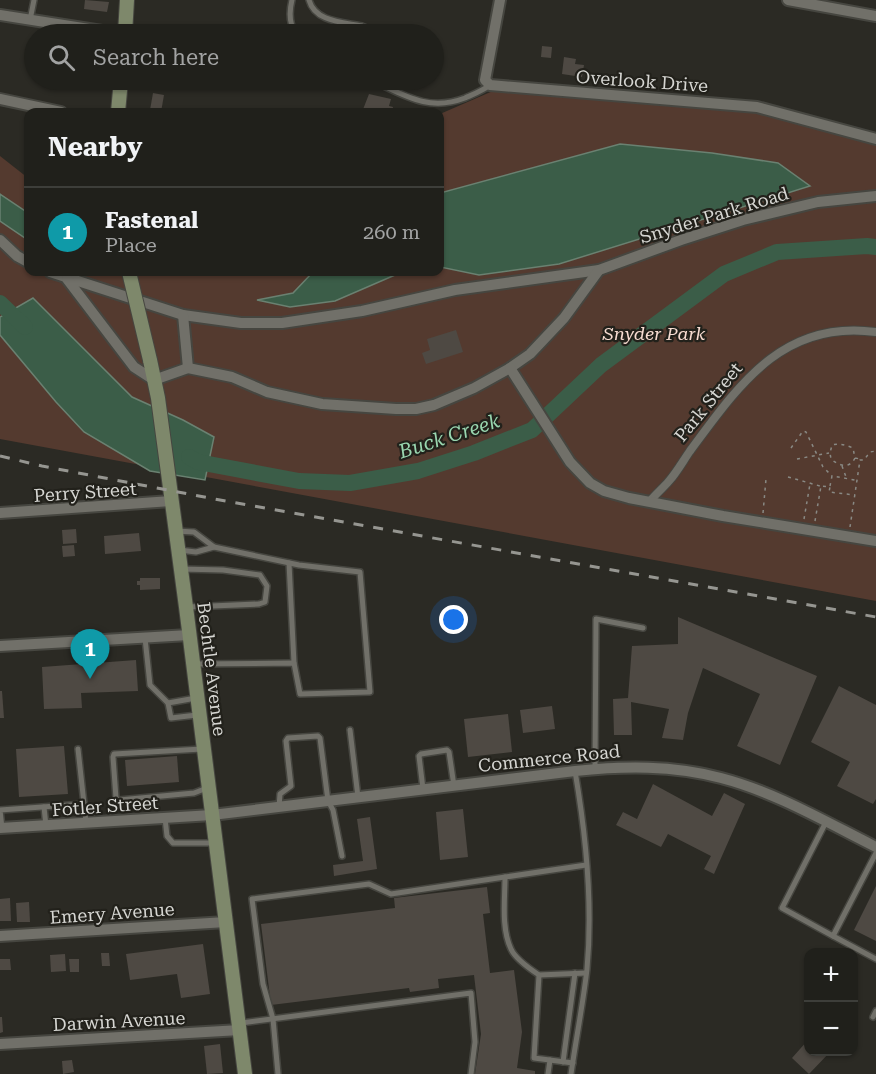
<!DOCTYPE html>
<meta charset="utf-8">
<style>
body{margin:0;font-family:"Roboto Serif",serif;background:#2d2d28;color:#f1f3f6}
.controls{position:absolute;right:18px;bottom:18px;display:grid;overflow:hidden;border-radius:12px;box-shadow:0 2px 4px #0004}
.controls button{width:54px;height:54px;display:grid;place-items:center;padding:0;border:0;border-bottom:2px solid #3d3e3a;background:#20201b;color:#f1f3f6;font:30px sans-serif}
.you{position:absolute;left:454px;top:620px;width:21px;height:21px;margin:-15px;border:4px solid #fff;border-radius:50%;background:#1a73e8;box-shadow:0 0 0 9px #1a73e833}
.badge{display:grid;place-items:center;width:39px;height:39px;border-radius:50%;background:#d93025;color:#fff;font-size:20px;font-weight:700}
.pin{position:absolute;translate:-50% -50px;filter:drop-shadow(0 2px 3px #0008)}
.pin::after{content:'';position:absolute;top:32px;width:21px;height:18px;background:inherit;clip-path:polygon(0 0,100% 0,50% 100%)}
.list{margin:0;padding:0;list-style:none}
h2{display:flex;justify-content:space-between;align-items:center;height:78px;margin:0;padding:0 24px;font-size:26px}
h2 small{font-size:20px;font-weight:400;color:#a2a3a3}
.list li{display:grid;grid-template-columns:39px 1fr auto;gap:18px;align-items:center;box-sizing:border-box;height:90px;padding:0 24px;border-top:2px solid #3d3e3a}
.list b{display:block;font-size:22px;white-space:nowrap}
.list p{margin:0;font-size:20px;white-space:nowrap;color:#a2a3a3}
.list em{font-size:20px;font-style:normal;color:#a2a3a3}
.icon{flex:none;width:33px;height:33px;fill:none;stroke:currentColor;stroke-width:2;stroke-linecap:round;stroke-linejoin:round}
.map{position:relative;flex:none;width:876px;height:1074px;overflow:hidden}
.search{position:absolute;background:#20201b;box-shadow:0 2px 4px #0004;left:24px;top:24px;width:420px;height:66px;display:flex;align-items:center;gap:15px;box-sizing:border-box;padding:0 21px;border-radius:33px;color:#a2a3a3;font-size:22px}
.panel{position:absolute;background:#20201b;box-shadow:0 2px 4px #0004;left:24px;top:108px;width:420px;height:168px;border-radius:12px}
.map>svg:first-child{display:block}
.green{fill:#543a2f}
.water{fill:#3b5d48;stroke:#6a8171;stroke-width:1.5}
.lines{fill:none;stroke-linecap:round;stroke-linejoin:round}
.river{stroke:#3b5d48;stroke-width:16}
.building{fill:#4e4943}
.service-casing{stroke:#464640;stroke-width:8}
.pedestrian-casing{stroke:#464640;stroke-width:10}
.minor-casing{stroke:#464640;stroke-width:14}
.secondary-casing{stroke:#464640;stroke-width:16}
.path{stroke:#898984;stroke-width:1.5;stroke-dasharray:3 4.5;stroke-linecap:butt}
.service{stroke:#717069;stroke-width:5}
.pedestrian{stroke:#717069;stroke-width:8}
.minor{stroke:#717069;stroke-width:10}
.secondary{stroke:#7e886b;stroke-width:14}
.rail{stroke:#969691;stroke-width:3;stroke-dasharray:10 10;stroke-linecap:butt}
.secondary-bridge-casing{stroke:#464640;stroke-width:16;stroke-linecap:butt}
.secondary-bridge{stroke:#7e886b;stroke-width:14}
.labels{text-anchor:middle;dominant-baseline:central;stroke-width:4.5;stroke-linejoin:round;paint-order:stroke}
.street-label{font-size:18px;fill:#d6d6d2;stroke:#22211b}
.park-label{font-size:18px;font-style:italic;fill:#f7dcd1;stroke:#22211b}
.water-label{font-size:20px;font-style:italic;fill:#99d6af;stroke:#22211b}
</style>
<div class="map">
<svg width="876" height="1074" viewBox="0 0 876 1074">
<rect width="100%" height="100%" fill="#2b2a24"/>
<polygon class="green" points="502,87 757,107 876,140 876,601 0,439 0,156 28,178 28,272 440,272 440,114"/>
<g class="water">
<polygon points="620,144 712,153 778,163 810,186 559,264 479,275 440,267 440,193"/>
<polygon points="0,194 28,213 28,240 0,221"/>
<polygon points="313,272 402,272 335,301 290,307 257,300 293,293"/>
<polygon points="33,298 132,397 183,420 214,437 205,480 150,471 84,432 56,402 0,335 0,317"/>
</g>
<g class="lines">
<g class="river">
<polyline points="0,303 25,327"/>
<polyline points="189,457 198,462 299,481 350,483 418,471 474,453 532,430 601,365 724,274 777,252 867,246 876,247"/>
</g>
</g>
<g class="building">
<polygon points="85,0 109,2 107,12 84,9"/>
<polygon points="542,46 552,47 551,58 541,57"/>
<polygon points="564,57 576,59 575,64 584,65 582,77 562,74"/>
<polygon points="84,80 103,80 103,85 84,84"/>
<polygon points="153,93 164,95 161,112 150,110"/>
<polygon points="369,94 391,99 389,106 393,107 392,112 362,112"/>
<polygon points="456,330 463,352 426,364 422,353 430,350 427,339"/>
<polygon points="76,529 77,543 63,544 62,530"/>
<polygon points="139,533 141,551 105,554 104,536"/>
<polygon points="74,545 75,556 63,557 62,546"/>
<polygon points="140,578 160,578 160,589 140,590 140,585 137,585 137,581 140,581"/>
<polygon points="678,617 817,676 780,765 737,746 760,694 703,668 688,713 683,740 662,738 669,709 631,702 632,735 614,735 613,699 628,698 632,646 678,644"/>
<polygon points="136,660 138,691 81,693 82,708 44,709 42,667"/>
<polygon points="839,686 876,705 876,799 873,804 837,786 850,762 811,742"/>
<polygon points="0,691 2,691 4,718 0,718"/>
<polygon points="552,706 555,729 523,733 520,710"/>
<polygon points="508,714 512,752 468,757 464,719"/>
<polygon points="64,746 68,794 19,797 16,749"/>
<polygon points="177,756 179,782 127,786 125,760"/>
<polygon points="653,784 712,816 724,793 745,804 714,874 704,869 711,856 668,834 661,847 616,825 623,812 637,819"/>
<polygon points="463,809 468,857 440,860 436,812"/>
<polygon points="370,817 377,869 334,876 333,865 363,861 357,819"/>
<polygon points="876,886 876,941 854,930"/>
<polygon points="487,887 490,913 483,914 490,973 514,970 522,1032 517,1068 535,1071 535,1074 475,1074 481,1034 474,975 438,979 439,988 410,992 409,988 271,1005 261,924 395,908 394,898"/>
<polygon points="10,898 11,921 0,921 0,899"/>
<polygon points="29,902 30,922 17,922 16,903"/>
<polygon points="203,944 210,994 181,998 177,974 130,980 126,954"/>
<polygon points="101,953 109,953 110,966 102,966"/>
<polygon points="65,954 66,971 51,972 50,955"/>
<polygon points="0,959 10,959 11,970 0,970"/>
<polygon points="69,959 79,959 79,972 70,972"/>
<polygon points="0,1017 2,1017 3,1032 0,1033"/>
<polygon points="808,1040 808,1052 830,1052 809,1074 792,1058"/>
<polygon points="220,1044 223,1073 207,1074 204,1046"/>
<polygon points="72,1060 74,1072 63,1074 62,1061"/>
</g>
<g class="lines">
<g class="service-casing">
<g id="service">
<path d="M 292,0 C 289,12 289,24 296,34"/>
<path d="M 309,0 C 315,22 343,22 362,26 C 368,28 373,32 379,34"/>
<polyline points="30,20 34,0"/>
<path d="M 371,80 C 404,95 428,112 465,98 C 474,94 482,91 490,85"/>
<polyline points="176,531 194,532 214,547 196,552 179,550"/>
<polyline points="289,563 294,663"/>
<polyline points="181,569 223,570 260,575 267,586 265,602 259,604 188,607"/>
<polyline points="145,638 150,685 168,703"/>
<polyline points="193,664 294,663 300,694 370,692 360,572 299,565 214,547"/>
<polyline points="196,698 168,703 171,718 197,715"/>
<polyline points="350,730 358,797"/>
<polyline points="78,749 86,822"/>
<polyline points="202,749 114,754 113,757 116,798 119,800 194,793 207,788"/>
<polyline points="595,769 596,619 643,628"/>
<polyline points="423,789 419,756 421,754 447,750 449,752 454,786"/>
<polyline points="44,807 46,826"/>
<polyline points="279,807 280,794 291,786 286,741 288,738 318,736 320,738 328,801 333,810 342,856"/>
<polyline points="165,818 167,836 173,843 214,843"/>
<polyline points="826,822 782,908 833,936 876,853"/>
<polyline points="2,828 0,810 84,804"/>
<path d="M 505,877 C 505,899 501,928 511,949 C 515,958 530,969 539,975 L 534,1058 L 573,1063"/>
<polyline points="833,936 876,959"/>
<polyline points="539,975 586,973"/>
<polyline points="873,1017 876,1011"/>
<polyline points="241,1023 471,993 475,1042 471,1074"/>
<polyline points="563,1062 575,973"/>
<polyline points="278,1074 273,1019 263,984 252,899 369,884 391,894 586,865"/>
<polyline points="548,1074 550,1060"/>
<path d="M 571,1074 C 576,1039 583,1004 587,969 C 593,904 586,835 575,771"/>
</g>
</g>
<g class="pedestrian-casing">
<path id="pedestrian" d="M 650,501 C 656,494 663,488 669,481 C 677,472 683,461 690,451 C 739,385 783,319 876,332"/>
</g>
<g class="minor-casing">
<g id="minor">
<polyline points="500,0 485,80 490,85 757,107 876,139"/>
<polyline points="788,0 876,16"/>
<polyline points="0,15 121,34"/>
<polyline points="0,99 61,112"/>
<polyline points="0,240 17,256 28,262"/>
<polyline points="50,272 183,315 241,323 282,323 362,311 455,290 599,270 681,240 743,220 818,202 876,196"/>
<polyline points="67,279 134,367 154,380 188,368"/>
<polyline points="183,315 188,368 232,377 267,392 322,404 396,409 416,409 434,405 474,388 510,368 530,354 564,318 599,270"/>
<polyline points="510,368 570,462 590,483 604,491 629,498 723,516 876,541"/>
<polyline points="0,513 171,501"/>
<polyline points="0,646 189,635"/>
<path d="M 0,828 L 212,815 L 575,771 C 624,766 672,765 721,778 C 775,792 826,822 876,847"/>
<polyline points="0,936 226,922"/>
<polyline points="0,1044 240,1030"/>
</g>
</g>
<g class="secondary-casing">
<g id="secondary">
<polyline points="125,34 127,0"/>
<polyline points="118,112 121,80"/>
<polyline points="150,360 158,398 186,607 245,1074"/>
</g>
</g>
<g class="path">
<polyline points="791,448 803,431 806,432 823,467 832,476"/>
<path d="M 855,458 C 850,469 839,466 831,459 L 830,453 L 832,445 C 839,443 846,445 853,448 L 855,458 L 860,459"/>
<polyline points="797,459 829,453"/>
<polyline points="842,466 846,477"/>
<polyline points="788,477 820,486"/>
<polyline points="830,486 832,476 855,480"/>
<polyline points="763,513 766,479"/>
<polyline points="804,519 810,484"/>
<polyline points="815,521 821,486 830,487 829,492 855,495"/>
<polyline points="850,527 860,460 864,460 870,452 876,451"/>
</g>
<use href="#service" class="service"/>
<use href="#pedestrian" class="pedestrian"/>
<use href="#minor" class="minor"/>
<use href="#secondary" class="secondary"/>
<polyline class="rail" points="0,456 42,466 220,500 876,617"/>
<g class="secondary-bridge-casing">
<polyline id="secondary-bridge" points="129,272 150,360"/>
</g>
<use href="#secondary-bridge" class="secondary-bridge"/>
</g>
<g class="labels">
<g class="street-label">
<text transform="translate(642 81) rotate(4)">Overlook Drive</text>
<text transform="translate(714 215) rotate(-17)">Snyder Park Road</text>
<text transform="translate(708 402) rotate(-51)">Park Street</text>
<text transform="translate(85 492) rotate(-4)">Perry Street</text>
<text transform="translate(212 669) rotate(83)">Bechtle Avenue</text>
<text transform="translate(549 758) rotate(-6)">Commerce Road</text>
<text transform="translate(105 806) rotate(-4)">Fotler Street</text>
<text transform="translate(112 913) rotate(-4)">Emery Avenue</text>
<text transform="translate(119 1021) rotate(-3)">Darwin Avenue</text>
</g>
<g class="park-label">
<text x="654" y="333">Snyder Park</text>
</g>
<g class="water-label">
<text transform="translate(449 436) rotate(-18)">Buck Creek</text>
</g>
</g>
</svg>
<div class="controls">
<button>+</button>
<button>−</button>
</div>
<div class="you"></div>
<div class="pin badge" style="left:90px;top:679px;background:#0f9aa8">1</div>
<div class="search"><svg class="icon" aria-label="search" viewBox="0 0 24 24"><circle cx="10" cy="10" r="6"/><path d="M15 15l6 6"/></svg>Search here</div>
<section class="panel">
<h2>Nearby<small></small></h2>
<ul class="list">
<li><span class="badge" style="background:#0f9aa8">1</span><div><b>Fastenal</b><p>Place</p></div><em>260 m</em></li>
</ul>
</section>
</div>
